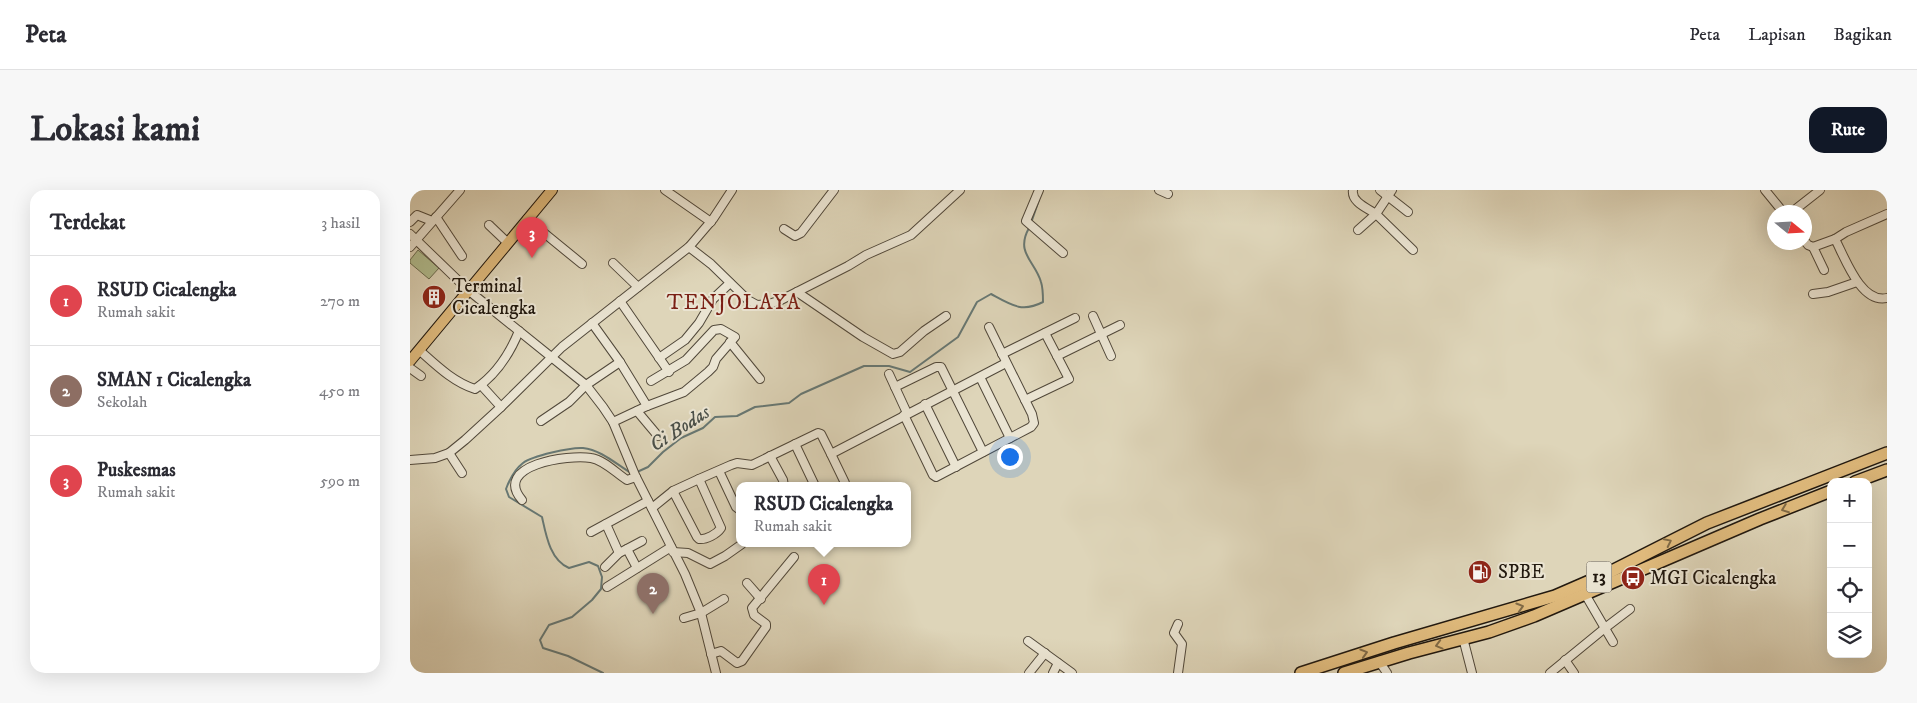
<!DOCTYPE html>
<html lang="id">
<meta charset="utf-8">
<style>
body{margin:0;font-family:"IM FELL DW Pica",serif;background:#f7f7f7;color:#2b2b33}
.controls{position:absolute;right:15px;bottom:15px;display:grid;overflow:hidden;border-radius:10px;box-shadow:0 5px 20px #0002}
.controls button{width:45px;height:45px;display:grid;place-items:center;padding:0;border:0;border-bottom:1px solid #e1e1e2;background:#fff;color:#2b2b33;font:25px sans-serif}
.compass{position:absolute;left:1357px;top:15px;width:45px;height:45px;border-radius:50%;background:#fff;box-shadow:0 5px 20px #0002;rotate:108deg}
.you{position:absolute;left:599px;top:266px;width:18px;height:18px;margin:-12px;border:4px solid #fff;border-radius:50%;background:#1a73e8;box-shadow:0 0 0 8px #1a73e833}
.badge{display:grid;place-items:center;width:32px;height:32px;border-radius:50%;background:#111827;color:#fff;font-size:16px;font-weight:700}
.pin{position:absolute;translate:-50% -41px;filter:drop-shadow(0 1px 2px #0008)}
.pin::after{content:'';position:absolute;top:26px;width:18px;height:15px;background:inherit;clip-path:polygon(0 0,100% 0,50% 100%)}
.popup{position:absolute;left:326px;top:292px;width:175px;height:65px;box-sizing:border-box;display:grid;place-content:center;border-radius:10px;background:#fff;filter:drop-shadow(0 1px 4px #0005);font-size:16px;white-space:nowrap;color:#7c7c81}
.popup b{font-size:19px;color:#2b2b33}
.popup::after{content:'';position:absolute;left:50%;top:100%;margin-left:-10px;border:10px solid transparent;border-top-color:#fff}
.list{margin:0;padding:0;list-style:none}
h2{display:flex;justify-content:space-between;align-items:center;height:65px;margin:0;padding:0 20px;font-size:21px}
h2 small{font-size:16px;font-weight:400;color:#7c7c81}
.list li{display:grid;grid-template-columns:32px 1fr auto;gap:15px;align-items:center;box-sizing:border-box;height:90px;padding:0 20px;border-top:1px solid #e1e1e2}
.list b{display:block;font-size:19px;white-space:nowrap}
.list p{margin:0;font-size:16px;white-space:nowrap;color:#7c7c81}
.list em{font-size:16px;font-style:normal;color:#7c7c81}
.icon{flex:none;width:28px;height:28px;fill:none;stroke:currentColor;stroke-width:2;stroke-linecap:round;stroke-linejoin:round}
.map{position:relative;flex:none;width:1477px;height:483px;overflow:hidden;border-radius:15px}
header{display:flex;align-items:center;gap:30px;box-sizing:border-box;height:70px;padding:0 25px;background:#fff;border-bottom:1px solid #e1e1e2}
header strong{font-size:24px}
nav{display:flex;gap:28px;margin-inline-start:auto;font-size:18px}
.intro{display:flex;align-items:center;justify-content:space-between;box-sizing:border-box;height:120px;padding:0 30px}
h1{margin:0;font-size:35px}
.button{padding:12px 22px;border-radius:15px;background:#111827;color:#fff;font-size:18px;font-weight:700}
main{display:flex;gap:30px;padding:0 30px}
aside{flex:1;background:#fff;border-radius:15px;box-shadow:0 5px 20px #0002}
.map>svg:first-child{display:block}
.garden{fill:#b1bd8f;stroke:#6a6b4f}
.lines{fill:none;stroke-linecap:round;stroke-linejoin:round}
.stream{stroke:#677874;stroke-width:2}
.minor-casing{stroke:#51483a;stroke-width:10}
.major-casing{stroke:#22190f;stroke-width:12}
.highway-casing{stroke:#22190f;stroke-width:14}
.minor{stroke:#eae4d2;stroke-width:8}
.major{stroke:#dfba7c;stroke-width:10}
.highway{stroke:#dfba7c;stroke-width:11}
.oneway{stroke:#806a46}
.labels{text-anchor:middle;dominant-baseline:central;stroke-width:4;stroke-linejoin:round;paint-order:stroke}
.shield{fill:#eae4d2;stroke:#5e564a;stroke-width:1}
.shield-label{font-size:18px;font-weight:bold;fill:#22190f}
.poi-label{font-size:19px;fill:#22190f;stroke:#eae4d2;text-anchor:start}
.water-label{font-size:20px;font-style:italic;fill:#4a504a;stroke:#eae4d2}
.quarter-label{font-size:21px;letter-spacing:1px;fill:#7a1f14;stroke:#eae4d2}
</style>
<header>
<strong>Peta</strong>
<nav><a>Peta</a><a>Lapisan</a><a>Bagikan</a></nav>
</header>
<div class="intro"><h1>Lokasi kami</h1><a class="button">Rute</a></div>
<main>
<aside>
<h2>Terdekat<small>3 hasil</small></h2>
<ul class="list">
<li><span class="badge" style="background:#e0444e">1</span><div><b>RSUD Cicalengka</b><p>Rumah sakit</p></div><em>270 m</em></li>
<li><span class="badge" style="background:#8d6e63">2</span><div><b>SMAN 1 Cicalengka</b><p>Sekolah</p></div><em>450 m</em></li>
<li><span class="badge" style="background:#e0444e">3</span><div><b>Puskesmas</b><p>Rumah sakit</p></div><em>590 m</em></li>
</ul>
</aside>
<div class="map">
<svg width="1477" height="483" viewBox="0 0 1477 483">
<rect width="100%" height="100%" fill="#ded5b9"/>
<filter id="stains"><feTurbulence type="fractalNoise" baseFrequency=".004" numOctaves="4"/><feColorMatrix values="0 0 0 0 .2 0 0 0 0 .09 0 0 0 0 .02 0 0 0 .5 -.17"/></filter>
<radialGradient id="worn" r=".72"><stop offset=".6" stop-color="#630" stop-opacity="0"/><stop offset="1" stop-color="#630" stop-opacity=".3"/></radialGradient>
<polygon class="garden" points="8,60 29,78 19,89 0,73 0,70"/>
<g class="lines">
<g class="stream">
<polyline points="621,33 629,10"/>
<path d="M 227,282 L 238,277 L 253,262 L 271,248 L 293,238 L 305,227 L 327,226 L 345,217 L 379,213 L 391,204 L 454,176 L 479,176 L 500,182 L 548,147 L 567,112 L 581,104 C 601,115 612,123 633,112 C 633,106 633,98 631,92 C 625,71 605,63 619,38"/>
<path d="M 193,483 L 158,466 L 133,458 L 130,450 L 139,435 L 162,427 L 182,410 L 191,399 L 192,387 L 188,376 L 179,372 L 159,378 C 140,370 136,345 132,327 L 99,307 L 96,299 C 99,291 105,279 113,273 C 122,266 161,257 173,258 C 191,260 206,274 221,283"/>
</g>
<g class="minor-casing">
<g id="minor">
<polyline points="255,0 301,32"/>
<polyline points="629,0 616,31 653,63"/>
<polyline points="749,0 758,4"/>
<path d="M 943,0 C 941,12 957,18 966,24 L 948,40"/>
<polyline points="970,0 998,22"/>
<polyline points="982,0 966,24 1003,60"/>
<polyline points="1355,0 1373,22"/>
<polyline points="1382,22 1410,0"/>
<polyline points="26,27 52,66"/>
<polyline points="117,29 172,74"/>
<polyline points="0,32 7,25 22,31"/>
<polyline points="79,35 98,53"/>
<polyline points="374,39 385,46 391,43 424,0"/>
<polyline points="0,44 58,100 176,195 193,217 203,232 225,285 275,384 291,423 306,483"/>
<polyline points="1425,49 1436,42 1477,24"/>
<path d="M 1394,50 L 1398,55 L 1403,57 L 1425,49 C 1435,68 1451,114 1477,108"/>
<polyline points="0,57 50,0"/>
<polyline points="279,57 301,74 338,110 347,115 359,114 371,110 438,76 456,65 501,45 550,0"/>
<polyline points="1403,57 1414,80"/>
<polyline points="203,73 228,97"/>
<polyline points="387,102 453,147 483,164 490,162 514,141 536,126"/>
<polyline points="1403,104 1418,102 1447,92"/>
<polyline points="210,111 259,182"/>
<polyline points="683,126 701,166"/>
<polyline points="182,133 210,172 237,216"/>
<polyline points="320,152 350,189"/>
<path d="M 9,160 C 26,175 43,192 65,199 C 86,185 100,163 109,141"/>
<polyline points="592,164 665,128"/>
<polyline points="647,166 710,135"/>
<polyline points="249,168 275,150 289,133 303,109 320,93"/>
<polyline points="0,178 11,186"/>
<polyline points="479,184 497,223"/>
<polyline points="570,187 600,248"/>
<polyline points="71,195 91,217"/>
<polyline points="485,197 526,177 531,177 573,262"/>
<polyline points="615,210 659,189 635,143"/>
<polyline points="515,214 546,277"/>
<polyline points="227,221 248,246"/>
<polyline points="494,225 523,285 526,287 621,237 624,233 622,224 579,137"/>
<polyline points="131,231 159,212 176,195 210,172"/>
<polyline points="203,232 237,216 274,202 298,182 303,177 306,169 325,147 311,139 304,140 276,170 241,191"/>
<polyline points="385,254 405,296"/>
<polyline points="39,263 52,283"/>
<polyline points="421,264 435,293 433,296"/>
<polyline points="360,266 373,290 374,296"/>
<polyline points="0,270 25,268 39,263 55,250 91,217 152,157 279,57 303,29 322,0"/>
<polyline points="309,281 326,317 330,320"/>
<path d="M 263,301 L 287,347 L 289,349 C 296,350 307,344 311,338 L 289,289"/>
<path d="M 112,310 C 82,275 159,264 181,268 C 194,270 206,283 217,290 L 226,287"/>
<polyline points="242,318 263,301 289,289 321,275 327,273 342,275 408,243 411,244 421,264 596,173"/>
<polyline points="196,334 209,363"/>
<polyline points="181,342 238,311"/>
<polyline points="217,359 232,351"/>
<polyline points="263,362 278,363 300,374 315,366 332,354"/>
<polyline points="195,377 209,363 217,359 227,378"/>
<polyline points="337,393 351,409"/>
<polyline points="197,397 261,357"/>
<polyline points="1175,404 1203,452"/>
<polyline points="274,428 291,423 314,409"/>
<polyline points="768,434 764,443 772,454 768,483"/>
<polyline points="1053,448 1062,483"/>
<polyline points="618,451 662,483"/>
<polyline points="301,464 311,461 327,473 332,471 356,437 356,434 344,425 342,418 384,367"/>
<polyline points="1155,470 1164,483"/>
<polyline points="969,471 977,483"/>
<polyline points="619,483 635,463"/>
<polyline points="643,483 648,473"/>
<polyline points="1140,483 1195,438 1220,419"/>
</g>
</g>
<g class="major-casing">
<polyline id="major" points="0,171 142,0"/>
</g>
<g class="highway-casing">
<g id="highway">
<polyline points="1445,292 1477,280"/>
<polyline points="891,483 984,453 1145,406 1198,383 1297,333 1477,263"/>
<polyline points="934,483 999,463 1079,442 1124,426 1350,329 1421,301"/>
</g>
</g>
<use href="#minor" class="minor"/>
<use href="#major" class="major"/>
<use href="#highway" class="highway"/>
</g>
<defs><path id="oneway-chevron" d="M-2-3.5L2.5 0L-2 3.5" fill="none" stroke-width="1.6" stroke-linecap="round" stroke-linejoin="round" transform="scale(1.25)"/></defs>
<g class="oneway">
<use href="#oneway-chevron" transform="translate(1375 319) rotate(159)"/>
<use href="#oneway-chevron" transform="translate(1258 352) rotate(-26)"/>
<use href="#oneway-chevron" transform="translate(1110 417) rotate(-17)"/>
<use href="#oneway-chevron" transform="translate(1029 455) rotate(165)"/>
<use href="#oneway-chevron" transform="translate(954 463) rotate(-17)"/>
</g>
<defs>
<g id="building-disc" transform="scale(1.25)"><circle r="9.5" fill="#8f2418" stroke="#eae4d2"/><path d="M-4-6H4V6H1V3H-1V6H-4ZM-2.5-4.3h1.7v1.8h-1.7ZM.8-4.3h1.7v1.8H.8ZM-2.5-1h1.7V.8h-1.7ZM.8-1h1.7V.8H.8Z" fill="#fff"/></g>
<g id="fuel-disc" transform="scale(1.25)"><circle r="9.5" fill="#8f2418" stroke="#eae4d2"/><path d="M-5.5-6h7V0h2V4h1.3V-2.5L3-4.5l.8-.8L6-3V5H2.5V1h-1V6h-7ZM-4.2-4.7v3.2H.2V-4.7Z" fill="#fff"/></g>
<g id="bus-disc" transform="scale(1.25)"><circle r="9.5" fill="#8f2418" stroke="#eae4d2"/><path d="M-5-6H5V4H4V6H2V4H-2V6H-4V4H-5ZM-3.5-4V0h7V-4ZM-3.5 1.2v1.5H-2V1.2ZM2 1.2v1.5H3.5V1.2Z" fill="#fff"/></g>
</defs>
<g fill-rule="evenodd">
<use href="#building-disc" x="24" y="107"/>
<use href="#fuel-disc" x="1070" y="382"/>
<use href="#bus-disc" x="1223" y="388"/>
</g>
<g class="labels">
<rect class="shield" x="1176.5" y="371.5" width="25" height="31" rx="4"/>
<g class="shield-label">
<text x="1189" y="387">13</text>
</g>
<g class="poi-label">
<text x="42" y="96">Terminal<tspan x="42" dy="22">Cicalengka</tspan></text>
<text x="1088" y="382">SPBE</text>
<text x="1240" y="388">MGI Cicalengka</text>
</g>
<g class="water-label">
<text transform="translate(270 239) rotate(-33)">Ci Bodas</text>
</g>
<g class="quarter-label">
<text x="324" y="113">TENJOLAYA</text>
</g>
</g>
<rect width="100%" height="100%" filter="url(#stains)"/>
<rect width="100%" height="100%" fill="url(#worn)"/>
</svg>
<div class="controls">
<button>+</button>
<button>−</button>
<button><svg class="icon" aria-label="locate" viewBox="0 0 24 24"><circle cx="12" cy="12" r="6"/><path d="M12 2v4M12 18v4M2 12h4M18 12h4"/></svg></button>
<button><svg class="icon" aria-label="layers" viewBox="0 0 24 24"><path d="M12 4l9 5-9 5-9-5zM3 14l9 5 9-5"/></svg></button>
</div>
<svg class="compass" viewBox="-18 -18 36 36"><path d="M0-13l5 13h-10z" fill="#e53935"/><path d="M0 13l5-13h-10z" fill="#7c7c81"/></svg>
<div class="you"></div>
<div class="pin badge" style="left:414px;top:415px;background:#e0444e">1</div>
<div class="popup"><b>RSUD Cicalengka</b>Rumah sakit</div>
<div class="pin badge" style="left:243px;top:424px;background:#8d6e63">2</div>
<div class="pin badge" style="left:122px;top:68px;background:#e0444e">3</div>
</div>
</main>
